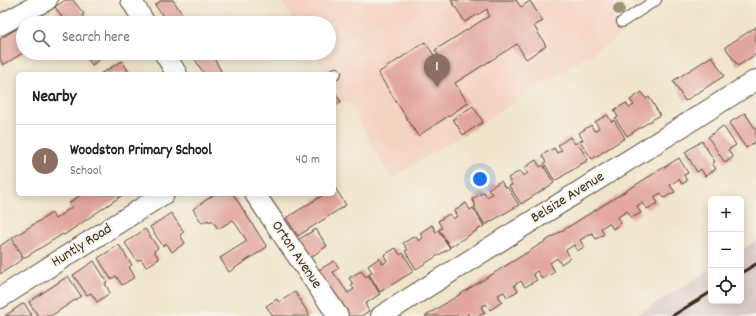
<!DOCTYPE html>
<meta charset="utf-8">
<style>
body{margin:0;font-family:Dekko,sans-serif;background:#f6f6f6;color:#222}
.controls{position:absolute;right:12px;bottom:12px;display:grid;overflow:hidden;border-radius:6px;box-shadow:0 2px 10px #0003}
.controls button{width:36px;height:36px;display:grid;place-items:center;padding:0;border:0;border-bottom:1px solid #e0e0e0;background:#fff;color:#222;font:20px sans-serif}
.you{position:absolute;left:480px;top:179px;width:14px;height:14px;margin:-10px;border:3px solid #fff;border-radius:50%;background:#1a73e8;box-shadow:0 0 0 6px #1a73e833}
.badge{display:grid;place-items:center;width:26px;height:26px;border-radius:50%;background:#d93025;color:#fff;font-size:13px;font-weight:700}
.pin{position:absolute;translate:-50% -33px;filter:drop-shadow(0 1px 2px #0008)}
.pin::after{content:'';position:absolute;top:21px;width:14px;height:12px;background:inherit;clip-path:polygon(0 0,100% 0,50% 100%)}
.list{margin:0;padding:0;list-style:none}
h2{display:flex;justify-content:space-between;align-items:center;height:52px;margin:0;padding:0 16px;font-size:17px}
h2 small{font-size:13px;font-weight:400;color:#767676}
.list li{display:grid;grid-template-columns:26px 1fr auto;gap:12px;align-items:center;box-sizing:border-box;height:72px;padding:0 16px;border-top:1px solid #e0e0e0}
.list b{display:block;font-size:15px;white-space:nowrap}
.list p{margin:0;font-size:13px;white-space:nowrap;color:#767676}
.list em{font-size:13px;font-style:normal;color:#767676}
.icon{flex:none;width:22px;height:22px;fill:none;stroke:currentColor;stroke-width:2;stroke-linecap:round;stroke-linejoin:round}
.map{position:relative;flex:none;width:756px;height:316px;overflow:hidden}
.search{position:absolute;background:#fff;box-shadow:0 2px 10px #0003;left:16px;top:16px;width:320px;height:44px;display:flex;align-items:center;gap:10px;box-sizing:border-box;padding:0 14px;border-radius:22px;color:#767676;font-size:15px}
.panel{position:absolute;background:#fff;box-shadow:0 2px 10px #0003;left:16px;top:72px;width:320px;height:124px;border-radius:6px}
.map>svg:first-child{display:block}
.built{fill:#f4d3c1}
.industrial{fill:#d0c0bc}
.building{fill:#e2a69c}
.lines{fill:none;stroke-linecap:round;stroke-linejoin:round}
.lane-casing{stroke:#564638;stroke-width:12}
.street-casing{stroke:#564638;stroke-width:22}
.lane{stroke:#fff;stroke-width:10}
.street{stroke:#fff;stroke-width:20}
.rail{stroke:#3b2a1e;stroke-width:3}
.tree{fill:#9c9476}
.labels{text-anchor:middle;dominant-baseline:central;stroke-width:4;stroke-linejoin:round;paint-order:stroke}
.street-label{font-size:15px;fill:#3b2a1e;stroke:#f7f3e8}
</style>
<div class="map">
<svg width="756" height="316" viewBox="0 0 756 316">
<rect width="100%" height="100%" fill="#f7f3e8"/>
<filter id="ink" filterUnits="userSpaceOnUse"><feTurbulence type="fractalNoise" baseFrequency=".025" numOctaves="2"/><feDisplacementMap in="SourceGraphic" scale="8" xChannelSelector="R" yChannelSelector="G"/><feConvolveMatrix kernelMatrix="1 2 1 2 8 2 1 2 1" color-interpolation-filters="sRGB"/></filter>
<filter id="wash" filterUnits="userSpaceOnUse"><feTurbulence type="fractalNoise" baseFrequency=".012" numOctaves="4" result="noise"/><feDisplacementMap in="SourceGraphic" scale="16" xChannelSelector="R" yChannelSelector="G"/><feGaussianBlur stdDeviation="0.9" result="paint"/><feColorMatrix in="noise" values="0 0 0 0 0 0 0 0 0 0 0 0 0 0 0 0 0 1.4 0 .05"/><feComposite in="paint" operator="in"/></filter>
<g filter="url(#wash)">
<rect width="100%" height="100%" fill="#f0e5cb"/>
<polygon class="built" points="280,0 612,0 619,11 612,16 624,34 391,179 349,103 341,102 338,90 334,84 334,74 328,74 314,53 329,53 329,23 295,23"/>
<polygon class="industrial" points="756,241 756,316 635,316 711,269 711,301 741,301 741,251"/>
<g id="blocks">
<g class="building">
<polygon points="65,0 73,0 84,14 82,15 88,23 66,23 55,7"/>
<polygon points="162,0 173,0 188,23 168,23 155,5"/>
<polygon points="451,0 516,0 521,7 530,1 543,21 534,26 546,46 526,59 517,44 455,83 468,103 418,136 378,73 425,42 437,60 440,58 435,50 489,16 487,9 465,22"/>
<polygon points="23,25 23,53 3,65 0,59 0,39"/>
<polygon points="756,27 756,54 738,66 725,47"/>
<polygon points="83,53 108,53 92,65"/>
<polygon points="191,53 211,53 221,71 217,74 204,74"/>
<polygon points="712,56 724,76 685,101 673,81"/>
<polygon points="122,61 130,74 100,74"/>
<polygon points="334,91 341,102 334,106"/>
<polygon points="642,92 646,99 649,97 660,115 627,136 615,118 618,117 614,110 626,103 629,108 634,105 630,100"/>
<polygon points="473,106 483,122 463,135 453,119"/>
<polygon points="745,113 756,130 756,141 746,148 729,123"/>
<polygon points="607,115 612,122 614,120 625,138 592,159 580,141 583,140 579,133 591,125 594,131 599,128 595,122"/>
<polygon points="723,126 736,145 728,150 733,157 725,163 708,137"/>
<polygon points="570,137 575,144 577,142 588,160 555,181 544,163 546,162 542,155 554,148 557,153 562,150 558,145"/>
<polygon points="702,141 715,162 712,163 716,169 705,176 701,169 697,172 685,152"/>
<polygon points="679,158 688,173 684,175 687,181 682,184 679,179 670,185 675,192 664,198 661,193 654,197 658,203 647,209 642,203 637,206 641,213 631,218 627,211 618,217 621,223 613,229 609,223 601,228 604,234 596,239 592,233 580,240 584,247 577,251 574,245 566,250 570,258 561,264 557,258 550,263 555,272 542,279 537,271 533,274 537,280 525,287 521,281 514,285 518,291 507,297 504,292 498,295 502,302 490,310 486,304 481,307 485,313 479,316 469,316 468,314 466,316 425,316"/>
<polygon points="536,160 540,167 543,165 554,183 521,204 509,186 512,185 508,178 520,171 523,176 528,173 524,168"/>
<polygon points="501,181 505,188 507,187 519,205 485,225 474,207 476,206 472,199 484,192 487,197 492,194 488,189"/>
<polygon points="334,186 346,205 298,236 286,218 325,194 334,194"/>
<polygon points="82,194 124,194 64,235 63,234 24,258 12,238 52,213 55,219 72,207 69,203"/>
<polygon points="215,194 233,194 267,247 229,272 220,258 247,241 233,220 218,229 212,220 209,222 208,220 202,223 193,209"/>
<polygon points="466,203 470,210 473,208 484,226 450,247 439,229 442,228 438,221 449,214 453,219 457,216 454,211"/>
<polygon points="171,213 184,232 180,235 185,243 172,252 166,243 163,246 150,227"/>
<polygon points="432,225 436,232 438,230 450,248 416,269 405,251 408,250 403,243 415,236 419,241 423,238 420,233"/>
<polygon points="145,229 158,248 154,251 159,259 146,267 141,259 137,261 125,243"/>
<polygon points="316,229 327,246 308,259 296,241"/>
<polygon points="10,239 23,259 0,274 0,246"/>
<polygon points="119,245 132,265 129,267 135,277 122,285 116,276 111,279 98,258"/>
<polygon points="396,248 400,255 403,253 414,271 380,292 369,274 372,272 368,266 379,258 383,264 387,261 384,255"/>
<polygon points="94,261 107,282 105,283 110,293 97,302 91,293 87,295 73,275"/>
<polygon points="334,261 339,268 333,272 348,293 354,289 351,285 353,284 349,278 361,271 366,277 368,275 380,294 365,304 369,311 361,316 344,316 317,271"/>
<polygon points="68,276 81,296 51,316 38,316 29,302"/>
<polygon points="295,292 310,316 273,316 266,306 277,299 279,302"/>
<polygon points="24,303 32,316 5,316"/>
</g>
</g>
</g>
<g filter="url(#ink)">
<use href="#blocks" fill-opacity="0" stroke="#564638" stroke-width="1"/>
<g class="lines">
<g class="lane-casing">
<g id="lane">
<polyline points="622,22 656,0"/>
<polyline points="334,74 336,73"/>
</g>
</g>
<g class="street-casing">
<g id="street">
<polyline points="131,0 145,23"/>
<polyline points="0,25 47,0"/>
<polyline points="164,53 177,74"/>
<polyline points="255,194 338,316"/>
<polyline points="0,298 164,194"/>
<polyline points="381,316 756,80"/>
</g>
</g>
<use href="#lane" class="lane"/>
<use href="#street" class="street"/>
<g class="rail">
<polyline points="741,273 756,264"/>
<polyline points="672,316 711,292"/>
</g>
</g>
<circle class="tree" cx="619" cy="9" r="6"/>
</g>
<g class="labels">
<g class="street-label">
<text transform="translate(568 198) rotate(-32)">Belsize Avenue</text>
<text transform="translate(82 246) rotate(-32)">Huntly Road</text>
<text transform="translate(296 255) rotate(56)">Orton Avenue</text>
</g>
</g>
</svg>
<div class="controls">
<button>+</button>
<button>−</button>
<button><svg class="icon" aria-label="locate" viewBox="0 0 24 24"><circle cx="12" cy="12" r="6"/><path d="M12 2v4M12 18v4M2 12h4M18 12h4"/></svg></button>
</div>
<div class="you"></div>
<div class="pin badge" style="left:437px;top:87px;background:#8d6e63">1</div>
<div class="search"><svg class="icon" aria-label="search" viewBox="0 0 24 24"><circle cx="10" cy="10" r="6"/><path d="M15 15l6 6"/></svg>Search here</div>
<section class="panel">
<h2>Nearby<small></small></h2>
<ul class="list">
<li><span class="badge" style="background:#8d6e63">1</span><div><b>Woodston Primary School</b><p>School</p></div><em>40 m</em></li>
</ul>
</section>
</div>
